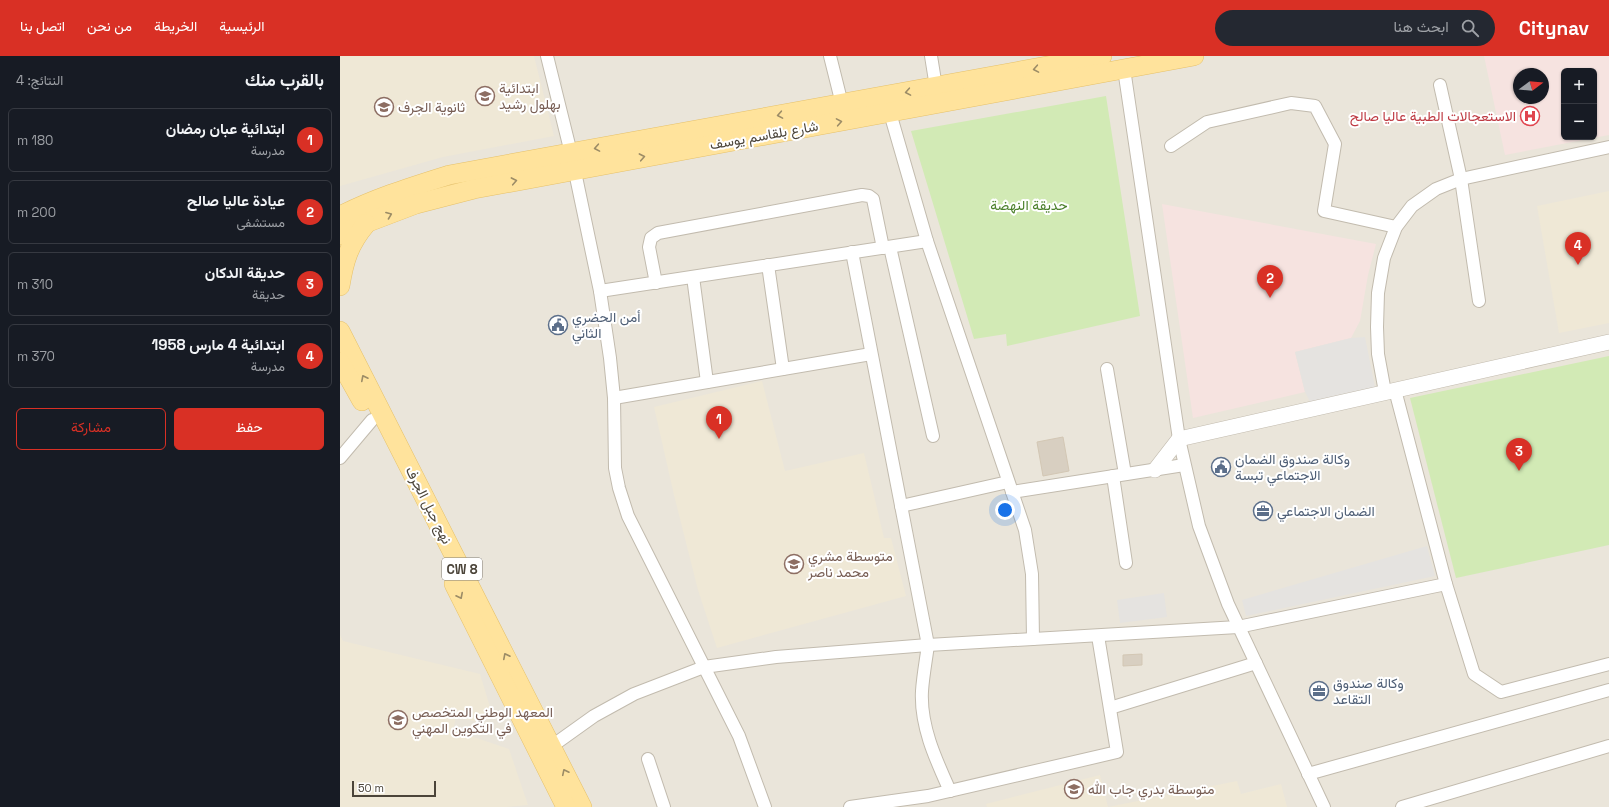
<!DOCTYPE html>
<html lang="ar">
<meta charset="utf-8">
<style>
body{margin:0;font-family:"Space Grotesk",Vazirmatn,sans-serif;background:#242831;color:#f1f3f6;direction:rtl}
.controls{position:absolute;right:12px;top:12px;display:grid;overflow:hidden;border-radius:6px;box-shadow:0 1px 3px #0004}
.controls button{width:36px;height:36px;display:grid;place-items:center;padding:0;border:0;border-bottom:1px solid #363941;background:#171b24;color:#f1f3f6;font:20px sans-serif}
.compass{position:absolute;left:1173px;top:12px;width:36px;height:36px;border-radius:50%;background:#171b24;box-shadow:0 1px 3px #0004;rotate:74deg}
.scale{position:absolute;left:12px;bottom:10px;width:84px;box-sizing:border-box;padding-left:4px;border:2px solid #4b4439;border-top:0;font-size:11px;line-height:14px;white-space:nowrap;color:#4b4439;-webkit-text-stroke:3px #fff;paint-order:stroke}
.you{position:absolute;left:665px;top:454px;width:14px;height:14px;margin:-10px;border:3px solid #fff;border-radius:50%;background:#1a73e8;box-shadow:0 0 0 6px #1a73e833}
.badge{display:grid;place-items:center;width:26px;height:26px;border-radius:50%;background:#d93025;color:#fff;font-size:13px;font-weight:700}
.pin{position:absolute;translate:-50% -33px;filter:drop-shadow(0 1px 2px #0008)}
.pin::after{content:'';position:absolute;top:21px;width:14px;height:12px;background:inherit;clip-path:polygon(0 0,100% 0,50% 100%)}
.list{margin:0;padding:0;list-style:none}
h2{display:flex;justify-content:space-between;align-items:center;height:52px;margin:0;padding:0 16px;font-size:17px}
h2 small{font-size:13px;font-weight:400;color:#9ea1a6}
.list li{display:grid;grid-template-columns:26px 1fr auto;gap:12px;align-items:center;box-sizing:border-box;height:64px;margin:0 8px 8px;padding:0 8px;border:1px solid #363941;border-radius:6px}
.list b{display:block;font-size:15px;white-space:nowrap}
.list p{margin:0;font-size:13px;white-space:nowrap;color:#9ea1a6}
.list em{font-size:13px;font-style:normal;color:#9ea1a6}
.actions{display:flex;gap:8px;padding:12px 16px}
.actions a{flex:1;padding:9px 0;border:1px solid #d93025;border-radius:6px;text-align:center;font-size:14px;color:#d93025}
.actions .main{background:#d93025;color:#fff}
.icon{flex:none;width:22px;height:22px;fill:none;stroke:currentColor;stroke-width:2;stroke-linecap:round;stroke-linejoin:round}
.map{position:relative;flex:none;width:1269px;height:751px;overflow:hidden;direction:ltr}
header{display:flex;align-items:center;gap:24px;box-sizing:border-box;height:56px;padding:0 20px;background:#d93025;color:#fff}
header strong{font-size:19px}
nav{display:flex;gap:22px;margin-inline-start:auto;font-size:14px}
.search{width:280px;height:36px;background:#242831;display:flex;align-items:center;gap:10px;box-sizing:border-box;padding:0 14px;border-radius:22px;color:#9ea1a6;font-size:15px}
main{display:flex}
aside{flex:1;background:#171b24}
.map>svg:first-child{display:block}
.residential{fill:#eae5da;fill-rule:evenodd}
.education{fill:#efe8d6}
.medical{fill:#f6e3e0;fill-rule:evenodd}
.green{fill:#d2eab5}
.parking{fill:#e5e3e0}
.building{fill:#d8cfc1;stroke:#d3c7b4}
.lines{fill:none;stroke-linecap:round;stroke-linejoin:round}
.minor-casing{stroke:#c2bbae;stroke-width:14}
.tertiary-casing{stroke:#c2bbae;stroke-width:16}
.primary-casing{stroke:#e6c16a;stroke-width:20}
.minor{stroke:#fff;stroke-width:12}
.tertiary{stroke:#fff;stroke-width:15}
.primary{stroke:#ffe39c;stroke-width:19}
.oneway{stroke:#9c8c66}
.labels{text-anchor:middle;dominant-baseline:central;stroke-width:4;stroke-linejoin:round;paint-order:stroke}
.shield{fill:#fff;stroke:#817c74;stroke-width:1}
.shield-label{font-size:13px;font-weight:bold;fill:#4b4439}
.education-label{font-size:14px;fill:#785e54;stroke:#fff;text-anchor:start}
.health-label{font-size:14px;fill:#be3a42;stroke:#fff;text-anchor:end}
.street-label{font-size:14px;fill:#4b4439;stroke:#fff}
.park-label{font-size:14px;fill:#4a7f2a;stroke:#fff}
.service-label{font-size:14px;fill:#4e5e75;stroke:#fff;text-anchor:start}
</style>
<header>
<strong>Citynav</strong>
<div class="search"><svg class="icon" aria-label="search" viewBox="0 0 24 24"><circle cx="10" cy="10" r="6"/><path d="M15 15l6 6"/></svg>ابحث هنا</div>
<nav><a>الرئيسية</a><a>الخريطة</a><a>من نحن</a><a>اتصل بنا</a></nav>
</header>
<main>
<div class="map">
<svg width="1269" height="751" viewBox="0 0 1269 751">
<rect width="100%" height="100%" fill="#f6f3ec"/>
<path class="residential" d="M 0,0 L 1269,0 L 1269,751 L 0,751 ZM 1224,15 L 1254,15 L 1254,81 L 1224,81 ZM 1179,18 L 1203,18 L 1203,42 L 1179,42 Z"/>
<g class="education">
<polygon points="0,0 194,0 214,80 103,101 0,130"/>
<polygon points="1269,135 1269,267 1219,277 1197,150"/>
<polygon points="422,325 445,415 524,397 544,482 551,482 566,540 377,592 358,534 334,439 314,351"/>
<polygon points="0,579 3,585 140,618 150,651 138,666 116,661 113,674 169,693 188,749 166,751 0,751"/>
<polygon points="760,719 768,751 897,725 901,738 941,728 947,751 647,751 646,748"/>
</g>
<g class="medical">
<path d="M 1144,0 L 1269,0 L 1269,79 L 1165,99 ZM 1224,15 L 1254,15 L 1254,81 L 1224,81 ZM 1179,18 L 1203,18 L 1203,42 L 1179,42 Z"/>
<polygon points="822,148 1036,188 1028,219 1020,265 1011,282 955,296 965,336 853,362"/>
</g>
<g class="green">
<polygon points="766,40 800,260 667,290 666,278 634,283 571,75"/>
<polygon points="1269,300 1269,489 1116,522 1070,342"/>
</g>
<g class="parking">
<polygon points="1025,281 1035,331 970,346 965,336 955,296 1011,282"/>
<polygon points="1087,490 1095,520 906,560 902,544"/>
<polygon points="824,537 827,561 780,567 777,544"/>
</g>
<g class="building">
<polygon points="723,381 729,415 703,420 697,386"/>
<polygon points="802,598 802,609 783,610 783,599"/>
</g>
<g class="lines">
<g class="minor-casing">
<g id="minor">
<polyline points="207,0 231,97 260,235 270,302 274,342 275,412 279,432 288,460 399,680 425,751"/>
<polyline points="490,0 502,48"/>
<polyline points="591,0 596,31"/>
<polyline points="784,13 839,383 859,470 888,548 984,751"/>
<polyline points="1100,29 1121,123 1139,245"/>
<polyline points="550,57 587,185 685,474 692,518 693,583"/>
<polyline points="831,90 867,66 951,47 975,50 995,88 984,155 1056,171"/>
<polyline points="550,191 593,380"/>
<path d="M 512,196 L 588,589 C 586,604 583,620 582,635 C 580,670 596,704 610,735"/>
<polyline points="428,209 443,313"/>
<polyline points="353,221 367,326"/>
<polyline points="316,227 309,191 311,182 318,177 522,139 529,140 533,143 543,192"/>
<polyline points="260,235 587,185"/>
<polyline points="767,313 785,418"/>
<polyline points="1055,334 1106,528 1134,618 1161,636 1269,608"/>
<polyline points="1045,336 1038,298 1037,271 1038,237 1044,202 1056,171 1072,150 1096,133 1121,123 1269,91"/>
<polyline points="274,342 531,298"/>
<polyline points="0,402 32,364"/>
<polyline points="773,420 786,507"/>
<polyline points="672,436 844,409"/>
<polyline points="561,450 668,426"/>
<polyline points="770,652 916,607"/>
<polyline points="212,690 254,660 294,638 364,611 436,601 588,589 898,571 1106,528"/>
<polyline points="308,703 324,751"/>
<polyline points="968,718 1269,634"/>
<polyline points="510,751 588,740 777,696 758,580"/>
<polyline points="1062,751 1269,690"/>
</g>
</g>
<g class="tertiary-casing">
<polyline id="tertiary" points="815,414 839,383 1269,286"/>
</g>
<g class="primary-casing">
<g id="primary">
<path d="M 0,160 C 35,142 71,131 109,119 L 762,0"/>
<polyline points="0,179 26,167 76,148 134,133 854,0"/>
<path d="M 0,230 C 4,205 9,188 26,168"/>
<polyline points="0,275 242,751"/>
<polyline points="0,306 22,345"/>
<polyline points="114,528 226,751"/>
</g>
</g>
<use href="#minor" class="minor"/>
<use href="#tertiary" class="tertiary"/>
<use href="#primary" class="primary"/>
</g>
<defs><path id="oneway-chevron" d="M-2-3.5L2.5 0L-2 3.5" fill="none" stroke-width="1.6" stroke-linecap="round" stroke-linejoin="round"/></defs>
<g class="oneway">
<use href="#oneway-chevron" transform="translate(696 13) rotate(170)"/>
<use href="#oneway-chevron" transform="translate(568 36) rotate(170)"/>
<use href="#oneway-chevron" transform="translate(440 59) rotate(170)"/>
<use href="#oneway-chevron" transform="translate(499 66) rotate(-10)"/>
<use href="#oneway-chevron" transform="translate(257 92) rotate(170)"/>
<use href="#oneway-chevron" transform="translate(302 101) rotate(-11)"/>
<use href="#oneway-chevron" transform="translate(174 125) rotate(-11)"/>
<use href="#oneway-chevron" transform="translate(49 159) rotate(-21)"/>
<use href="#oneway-chevron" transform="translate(24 322) rotate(-117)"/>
<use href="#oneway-chevron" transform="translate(120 540) rotate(63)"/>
<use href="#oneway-chevron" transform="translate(166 600) rotate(-117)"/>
<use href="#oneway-chevron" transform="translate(225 716) rotate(-116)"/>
</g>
<defs>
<g id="school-ring" transform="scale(1)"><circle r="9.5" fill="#fff" stroke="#8d6e63" stroke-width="1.5"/><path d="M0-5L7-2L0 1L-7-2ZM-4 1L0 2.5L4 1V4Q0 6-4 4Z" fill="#8d6e63"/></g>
<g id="hospital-ring" transform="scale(1)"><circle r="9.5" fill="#fff" stroke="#e0444e" stroke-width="1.5"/><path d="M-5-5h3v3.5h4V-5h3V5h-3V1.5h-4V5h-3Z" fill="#e0444e"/></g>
<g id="civic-ring" transform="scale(1)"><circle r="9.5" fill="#fff" stroke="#5c6f8a" stroke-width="1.5"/><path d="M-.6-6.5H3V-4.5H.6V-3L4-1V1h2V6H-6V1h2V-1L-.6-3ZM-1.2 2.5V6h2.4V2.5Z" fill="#5c6f8a"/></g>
<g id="office-ring" transform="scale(1)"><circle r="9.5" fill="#fff" stroke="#5c6f8a" stroke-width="1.5"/><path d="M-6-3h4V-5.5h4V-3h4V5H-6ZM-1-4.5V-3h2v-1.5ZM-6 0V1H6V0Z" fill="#5c6f8a"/></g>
</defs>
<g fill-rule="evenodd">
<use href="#school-ring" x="145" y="40"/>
<use href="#school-ring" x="44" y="51"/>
<use href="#hospital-ring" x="1190" y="60"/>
<use href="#civic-ring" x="218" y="269"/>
<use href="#civic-ring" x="881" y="411"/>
<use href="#office-ring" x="923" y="455"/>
<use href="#school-ring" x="454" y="508"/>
<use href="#office-ring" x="979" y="635"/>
<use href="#school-ring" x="58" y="664"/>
<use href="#school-ring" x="734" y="733"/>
</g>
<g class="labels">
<rect class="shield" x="102" y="502" width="40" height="22" rx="3"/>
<g class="shield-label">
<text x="122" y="513">CW 8</text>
</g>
<g class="education-label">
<text x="159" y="32">ابتدائية<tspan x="159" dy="16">بهلول رشيد</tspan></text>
<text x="58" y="51">ثانوية الجرف</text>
<text x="468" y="500">متوسطة مشري<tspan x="468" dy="16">محمد ناصر</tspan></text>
<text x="72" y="656">المعهد الوطني المتخصص<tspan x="72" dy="16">في التكوين المهني</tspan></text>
<text x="748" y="733">متوسطة بدري جاب الله</text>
</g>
<g class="health-label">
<text x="1176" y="60">الاستعجالات الطبية عاليا صالح</text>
</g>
<g class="street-label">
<text transform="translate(424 79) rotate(-10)">شارع بلقاسم يوسف</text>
<text transform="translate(89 449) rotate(63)">نهج جبل الجرف</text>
</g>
<g class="park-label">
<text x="689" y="149">حديقة النهضة</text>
</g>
<g class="service-label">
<text x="232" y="261">أمن الحضري<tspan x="232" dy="16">الثاني</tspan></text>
<text x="895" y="403">وكالة صندوق الضمان<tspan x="895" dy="16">الاجتماعي تبسة</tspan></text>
<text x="937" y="455">الضمان الاجتماعي</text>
<text x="993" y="627">وكالة صندوق<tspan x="993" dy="16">التقاعد</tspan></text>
</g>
</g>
</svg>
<div class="controls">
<button>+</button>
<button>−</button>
</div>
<svg class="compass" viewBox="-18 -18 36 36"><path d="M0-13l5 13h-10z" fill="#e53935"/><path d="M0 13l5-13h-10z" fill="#9ea1a6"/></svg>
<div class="scale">50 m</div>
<div class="you"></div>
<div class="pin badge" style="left:379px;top:383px">1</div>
<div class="pin badge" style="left:930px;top:242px">2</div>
<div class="pin badge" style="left:1179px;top:415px">3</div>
<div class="pin badge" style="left:1238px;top:209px">4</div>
</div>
<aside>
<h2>بالقرب منك<small>النتائج: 4</small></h2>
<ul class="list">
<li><span class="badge">1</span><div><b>ابتدائية عبان رمضان</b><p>مدرسة</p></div><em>180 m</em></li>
<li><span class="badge">2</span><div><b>عيادة عاليا صالح</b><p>مستشفى</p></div><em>200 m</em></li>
<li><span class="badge">3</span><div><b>حديقة الدكان</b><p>حديقة</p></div><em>310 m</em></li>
<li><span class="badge">4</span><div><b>ابتدائية 4 مارس 1958</b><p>مدرسة</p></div><em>370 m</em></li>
</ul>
<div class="actions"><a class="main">حفظ</a><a>مشاركة</a></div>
</aside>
</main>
